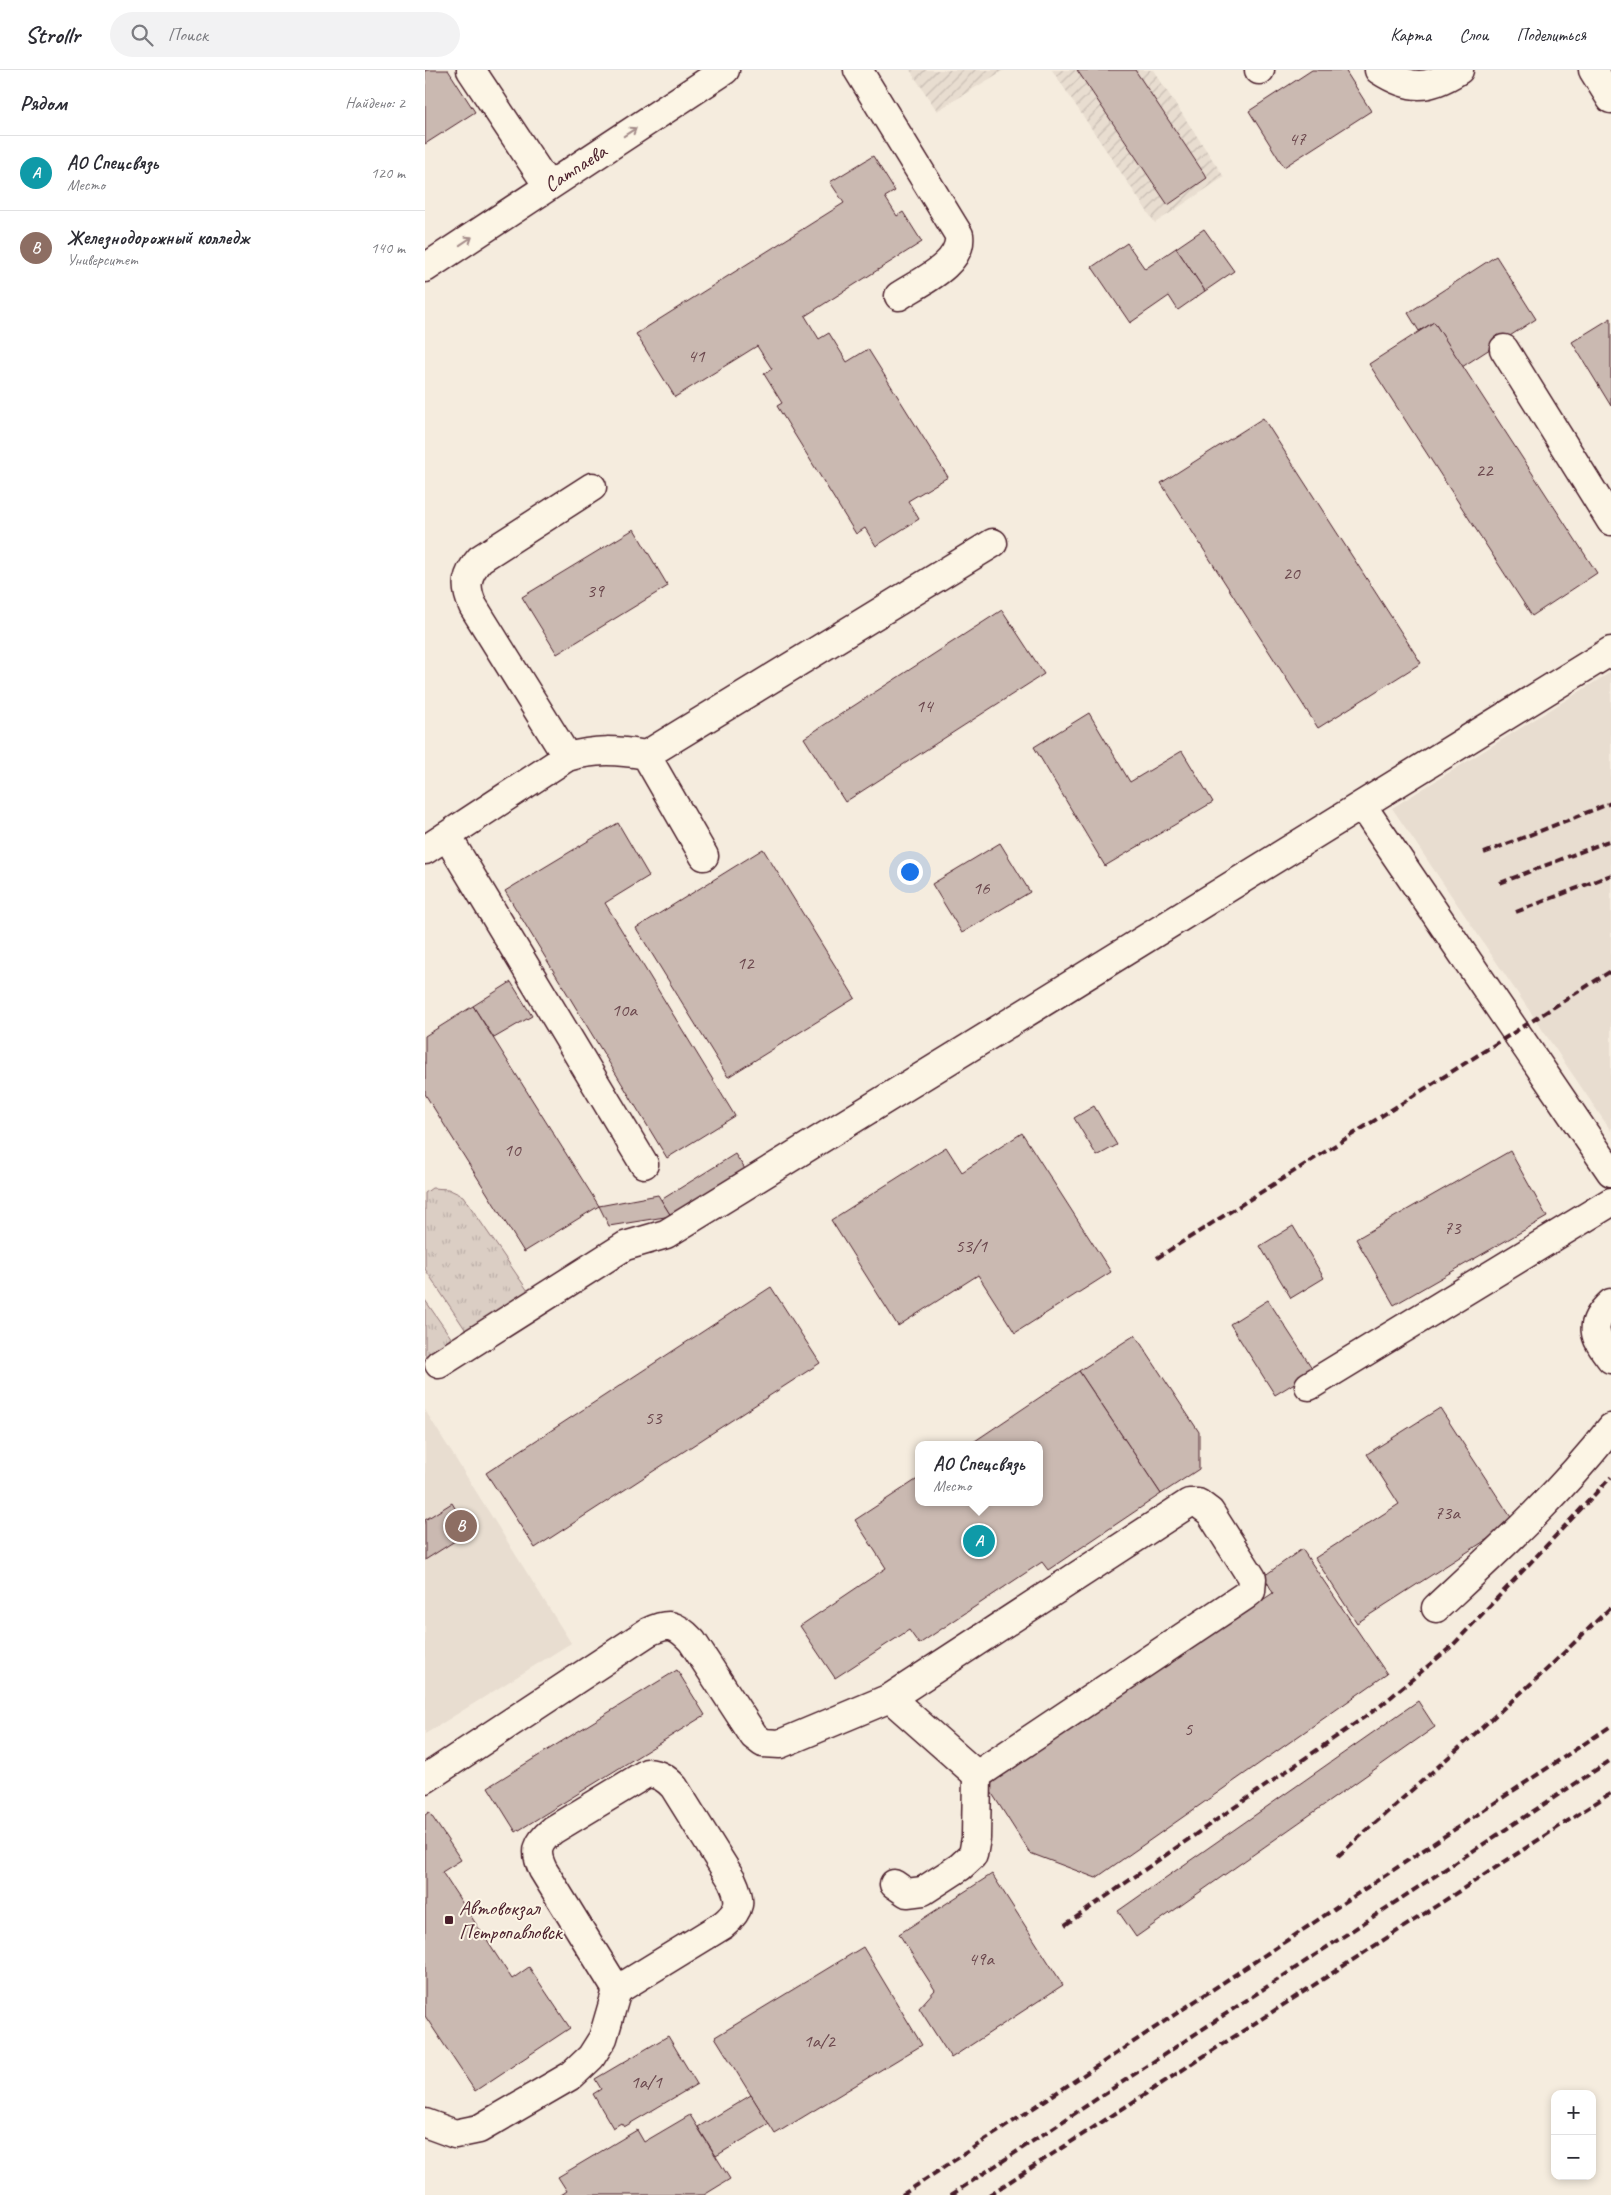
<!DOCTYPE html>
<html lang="ru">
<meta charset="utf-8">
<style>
body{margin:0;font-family:Caveat,sans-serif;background:#f2f2f3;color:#2b2b33}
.controls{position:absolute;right:15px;bottom:15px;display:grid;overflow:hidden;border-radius:10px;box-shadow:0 2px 8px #0003}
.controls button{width:45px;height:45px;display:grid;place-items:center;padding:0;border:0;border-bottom:1px solid #e1e1e2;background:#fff;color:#2b2b33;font:25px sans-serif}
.you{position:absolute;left:484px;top:801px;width:18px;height:18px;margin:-12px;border:4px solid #fff;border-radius:50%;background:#1a73e8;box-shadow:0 0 0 8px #1a73e833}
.badge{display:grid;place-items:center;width:32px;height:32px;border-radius:50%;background:#4a1f2b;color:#fff;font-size:16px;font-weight:700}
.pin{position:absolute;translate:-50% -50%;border:2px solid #fff;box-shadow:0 1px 5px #0006}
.popup{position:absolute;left:490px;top:1371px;width:128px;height:65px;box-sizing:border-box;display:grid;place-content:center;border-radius:10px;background:#fff;filter:drop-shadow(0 1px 4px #0005);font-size:16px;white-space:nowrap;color:#7c7c81}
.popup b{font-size:19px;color:#2b2b33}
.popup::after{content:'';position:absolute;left:50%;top:100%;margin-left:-10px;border:10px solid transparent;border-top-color:#fff}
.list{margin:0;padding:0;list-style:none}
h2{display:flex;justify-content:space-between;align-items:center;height:65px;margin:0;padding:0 20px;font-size:21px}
h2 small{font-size:16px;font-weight:400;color:#7c7c81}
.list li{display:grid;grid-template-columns:32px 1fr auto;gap:15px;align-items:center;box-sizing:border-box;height:75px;padding:0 20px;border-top:1px solid #e1e1e2}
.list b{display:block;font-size:19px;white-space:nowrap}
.list p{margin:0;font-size:16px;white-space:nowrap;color:#7c7c81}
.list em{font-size:16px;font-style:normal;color:#7c7c81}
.icon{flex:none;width:28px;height:28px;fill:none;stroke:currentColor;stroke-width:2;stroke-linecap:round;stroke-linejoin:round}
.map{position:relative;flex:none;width:1186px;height:2125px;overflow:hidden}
header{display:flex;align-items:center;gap:30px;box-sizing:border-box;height:70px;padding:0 25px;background:#fff;border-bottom:1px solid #e1e1e2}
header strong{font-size:24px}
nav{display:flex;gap:28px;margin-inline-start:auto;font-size:18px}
.search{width:350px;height:45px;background:#f2f2f3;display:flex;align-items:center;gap:12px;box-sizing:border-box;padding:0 18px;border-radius:28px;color:#7c7c81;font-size:19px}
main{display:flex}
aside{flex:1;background:#fff}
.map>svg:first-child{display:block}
.built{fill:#e8ddd0}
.industrial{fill:url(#industrial-furrows)}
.grass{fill:url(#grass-tufts);stroke:#927678}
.building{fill:#cab9b1;stroke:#4a1f2b}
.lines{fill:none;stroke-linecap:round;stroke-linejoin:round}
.minor-casing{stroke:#4a1f2b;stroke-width:31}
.minor{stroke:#fcf5e5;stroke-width:28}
.rail{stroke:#4a1f2b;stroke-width:4;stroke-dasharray:8 4;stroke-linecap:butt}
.oneway{stroke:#a38a88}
.poi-dot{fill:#4a1f2b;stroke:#fcf5e5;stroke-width:2}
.labels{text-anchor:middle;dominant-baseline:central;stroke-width:4;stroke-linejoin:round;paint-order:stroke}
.number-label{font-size:19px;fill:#6a464c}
.street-label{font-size:21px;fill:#4a1f2b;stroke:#fcf5e5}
.poi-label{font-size:21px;fill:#4a1f2b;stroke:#fcf5e5;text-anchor:start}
</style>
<header>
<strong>Strollr</strong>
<div class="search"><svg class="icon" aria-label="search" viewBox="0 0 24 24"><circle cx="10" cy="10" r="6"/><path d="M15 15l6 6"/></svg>Поиск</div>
<nav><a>Карта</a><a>Слои</a><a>Поделиться</a></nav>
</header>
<main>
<aside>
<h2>Рядом<small>Найдено: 2</small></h2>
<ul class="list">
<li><span class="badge" style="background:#0f9aa8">A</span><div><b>АО Спецсвязь</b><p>Место</p></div><em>120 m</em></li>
<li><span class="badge" style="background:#8d6e63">B</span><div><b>Железнодорожный колледж</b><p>Университет</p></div><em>140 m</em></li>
</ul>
</aside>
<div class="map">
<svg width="1186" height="2125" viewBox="0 0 1186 2125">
<defs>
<pattern id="industrial-furrows" width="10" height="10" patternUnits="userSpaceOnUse" patternTransform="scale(1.25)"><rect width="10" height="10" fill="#e8ddd0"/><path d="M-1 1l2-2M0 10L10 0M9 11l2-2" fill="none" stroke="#c8bdb3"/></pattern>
<pattern id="grass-tufts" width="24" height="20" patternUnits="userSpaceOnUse" patternTransform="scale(1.25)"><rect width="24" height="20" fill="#dbcec4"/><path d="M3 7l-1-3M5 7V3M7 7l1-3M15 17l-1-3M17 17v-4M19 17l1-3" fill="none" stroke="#bdb0a9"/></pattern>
</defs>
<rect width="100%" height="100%" fill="#f5ecde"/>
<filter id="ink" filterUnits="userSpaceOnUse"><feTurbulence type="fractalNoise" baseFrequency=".02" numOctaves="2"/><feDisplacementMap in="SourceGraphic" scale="10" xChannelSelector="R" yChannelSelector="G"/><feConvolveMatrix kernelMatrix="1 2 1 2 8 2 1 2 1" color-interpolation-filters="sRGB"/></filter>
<g filter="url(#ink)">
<g class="built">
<polygon points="1186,602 1186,1061 967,738"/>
<polygon points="0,1340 146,1573 0,1664"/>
</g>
<g class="industrial">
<polygon points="485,0 579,0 512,41"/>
<polygon points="627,0 728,0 799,107 730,153"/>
</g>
<g class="grass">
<polygon points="7,1118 23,1119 38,1126 105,1224 42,1262 0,1199 0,1123"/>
<polygon points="0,1230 29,1272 6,1286 0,1285"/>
</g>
<g class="building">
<polygon points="0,0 23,0 50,42 0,74"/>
<polygon points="652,0 710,0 782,108 743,135"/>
<polygon points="887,0 920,0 946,41 859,97 824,41"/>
<polygon points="448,86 470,121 460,127 472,146 478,142 497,172 380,246 394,269 404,263 422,292 443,279 523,407 483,431 494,449 451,476 440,458 431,464 352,336 357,333 339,304 347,299 332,276 250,327 211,264 419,133 405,112"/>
<polygon points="779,159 809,201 780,221 751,178"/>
<polygon points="702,173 720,199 751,178 780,221 753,240 744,226 705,253 667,197"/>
<polygon points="1071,186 1111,249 1037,297 1009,252 994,261 983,243"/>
<polygon points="1186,248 1186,336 1147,272"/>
<polygon points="1009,252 1172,503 1107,546 944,294"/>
<polygon points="838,348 996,593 893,658 736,413"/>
<polygon points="209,459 243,516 132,584 97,527"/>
<polygon points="577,540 619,604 420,732 379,668"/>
<polygon points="664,643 705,712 757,681 788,732 680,796 609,677"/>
<polygon points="193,753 224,806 180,833 310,1046 242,1088 80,821"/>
<polygon points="575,773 605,822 537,863 507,814"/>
<polygon points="338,779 430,928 303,1007 211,858"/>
<polygon points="86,912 107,946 69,968 48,936"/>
<polygon points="48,936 174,1136 99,1182 0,1024 0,966"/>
<polygon points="669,1036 692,1075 672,1086 649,1048"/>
<polygon points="597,1063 686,1202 590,1263 553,1205 473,1256 406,1150 521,1077 537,1102"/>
<polygon points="1085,1081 1122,1147 969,1235 931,1169"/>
<polygon points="310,1084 320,1099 246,1146 236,1130"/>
<polygon points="233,1125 246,1146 184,1156 174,1136"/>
<polygon points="868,1156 899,1208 866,1228 835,1176"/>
<polygon points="346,1217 395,1293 110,1478 61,1403"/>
<polygon points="843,1230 889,1301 850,1325 805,1254"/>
<polygon points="710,1265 774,1362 774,1399 736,1424 654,1301"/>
<polygon points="654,1301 736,1424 623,1500 617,1492 494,1574 484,1560 410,1608 375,1556 461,1498 430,1450 494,1408 494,1432 614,1432 614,1375 544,1375"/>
<polygon points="1015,1338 1089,1452 932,1553 890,1488 974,1434 942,1384"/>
<polygon points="27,1433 44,1462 0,1490 0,1450"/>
<polygon points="877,1479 962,1604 671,1808 605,1783 561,1714 848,1523 839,1506"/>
<polygon points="252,1600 280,1645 91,1762 63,1717"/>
<polygon points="993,1631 1010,1657 711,1867 693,1841"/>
<polygon points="4,1742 36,1790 17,1802 87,1909 104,1897 145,1958 50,2021 0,1946 0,1745"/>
<polygon points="567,1804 638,1915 526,1988 494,1938 510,1920 474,1864"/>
<polygon points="438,1877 497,1975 350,2064 290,1967"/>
<polygon points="243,1966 272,2014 199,2057 196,2053 188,2058 168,2024 176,2019 170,2009"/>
<polygon points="326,2025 344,2054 291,2086 273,2057"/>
<polygon points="265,2045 305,2109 279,2125 136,2125 142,2121 133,2107 212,2060 219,2072"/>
</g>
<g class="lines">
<g class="minor-casing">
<g id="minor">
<polyline points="46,0 123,116"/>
<path d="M 433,0 L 534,165 C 538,194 495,212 474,226"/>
<polyline points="834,0 835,0"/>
<path d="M 954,0 C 985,20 1003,20 1034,0"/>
<polyline points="1168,0 1186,29"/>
<polyline points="0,198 300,0"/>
<polyline points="1079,279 1186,451"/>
<polyline points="221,685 568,473"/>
<path d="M 142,687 L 48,536 C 39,516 41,505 55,489 L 167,417"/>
<polyline points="938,737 1186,1102"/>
<polyline points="22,766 219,1094"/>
<path d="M 0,780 L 142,687 C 171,679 191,680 221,685 L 279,786"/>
<path d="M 1186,1233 C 1163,1254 1168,1266 1186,1289"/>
<path d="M 14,1294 L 200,1176 L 241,1164 L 316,1118 C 606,939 897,762 1186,581"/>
<polyline points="884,1316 1186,1132"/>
<path d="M 1011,1538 C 1072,1481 1134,1425 1186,1358"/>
<path d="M 222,1703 C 234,1704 241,1708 249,1717 L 307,1810 C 317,1831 316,1840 298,1855 L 192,1920 L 118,1800 C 109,1781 112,1773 128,1760 Z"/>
<path d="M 0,1709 L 223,1562 C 244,1552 251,1554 267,1571 L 329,1666 L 338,1673 L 355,1674 L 465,1628 L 764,1433 L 773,1433 L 785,1442 L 827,1508 L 826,1521 L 821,1525 L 552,1705 L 465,1628"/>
<polyline points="469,1814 482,1823 498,1821 535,1797 548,1785 551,1768 552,1705"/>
<polyline points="0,2053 30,2064 54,2059 147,2005 166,1987 178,1968 192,1920"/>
</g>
</g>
<use href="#minor" class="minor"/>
<g class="rail">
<polyline points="1059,783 1186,733"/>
<polyline points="1075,813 1186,770"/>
<polyline points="1091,842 1186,805"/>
<polyline points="732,1188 1186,901"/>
<polyline points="913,1786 1118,1603 1186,1537"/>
<polyline points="640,1855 954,1637 1027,1576 1186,1407"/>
<polyline points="477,2125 1186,1656"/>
<polyline points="526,2125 1186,1690"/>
<polyline points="564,2125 1186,1723"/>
</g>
</g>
<defs><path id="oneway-shaft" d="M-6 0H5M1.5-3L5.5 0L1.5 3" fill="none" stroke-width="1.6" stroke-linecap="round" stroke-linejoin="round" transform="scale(1.25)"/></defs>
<g class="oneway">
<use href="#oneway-shaft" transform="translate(205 62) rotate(-33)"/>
<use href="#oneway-shaft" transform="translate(41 171) rotate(-34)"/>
</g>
</g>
<rect class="poi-dot" x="19" y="1845" width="10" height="10" rx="2.5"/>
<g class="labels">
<g class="number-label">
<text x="872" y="69">47</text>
<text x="271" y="286">41</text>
<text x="1059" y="400">22</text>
<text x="866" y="503">20</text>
<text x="170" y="521">39</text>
<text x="499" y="636">14</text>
<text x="556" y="818">16</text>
<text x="320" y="893">12</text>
<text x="199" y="940">10а</text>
<text x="87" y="1080">10</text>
<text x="1027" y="1158">73</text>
<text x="546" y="1176">53/1</text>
<text x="228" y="1348">53</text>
<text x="1022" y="1443">73а</text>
<text x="763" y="1659">5</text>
<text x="556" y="1889">49а</text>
<text x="394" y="1971">1а/2</text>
<text x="221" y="2012">1а/1</text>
</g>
<g class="street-label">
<text transform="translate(150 98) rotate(-33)">Сатпаева</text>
</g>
<g class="poi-label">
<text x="34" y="1838">Автовокзал<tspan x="34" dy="24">Петропавловск</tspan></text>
</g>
</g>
</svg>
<div class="controls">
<button>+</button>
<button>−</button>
</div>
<div class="you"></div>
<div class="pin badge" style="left:554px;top:1471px;background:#0f9aa8">A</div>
<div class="popup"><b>АО Спецсвязь</b>Место</div>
<div class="pin badge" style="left:36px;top:1456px;background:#8d6e63">B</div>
</div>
</main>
